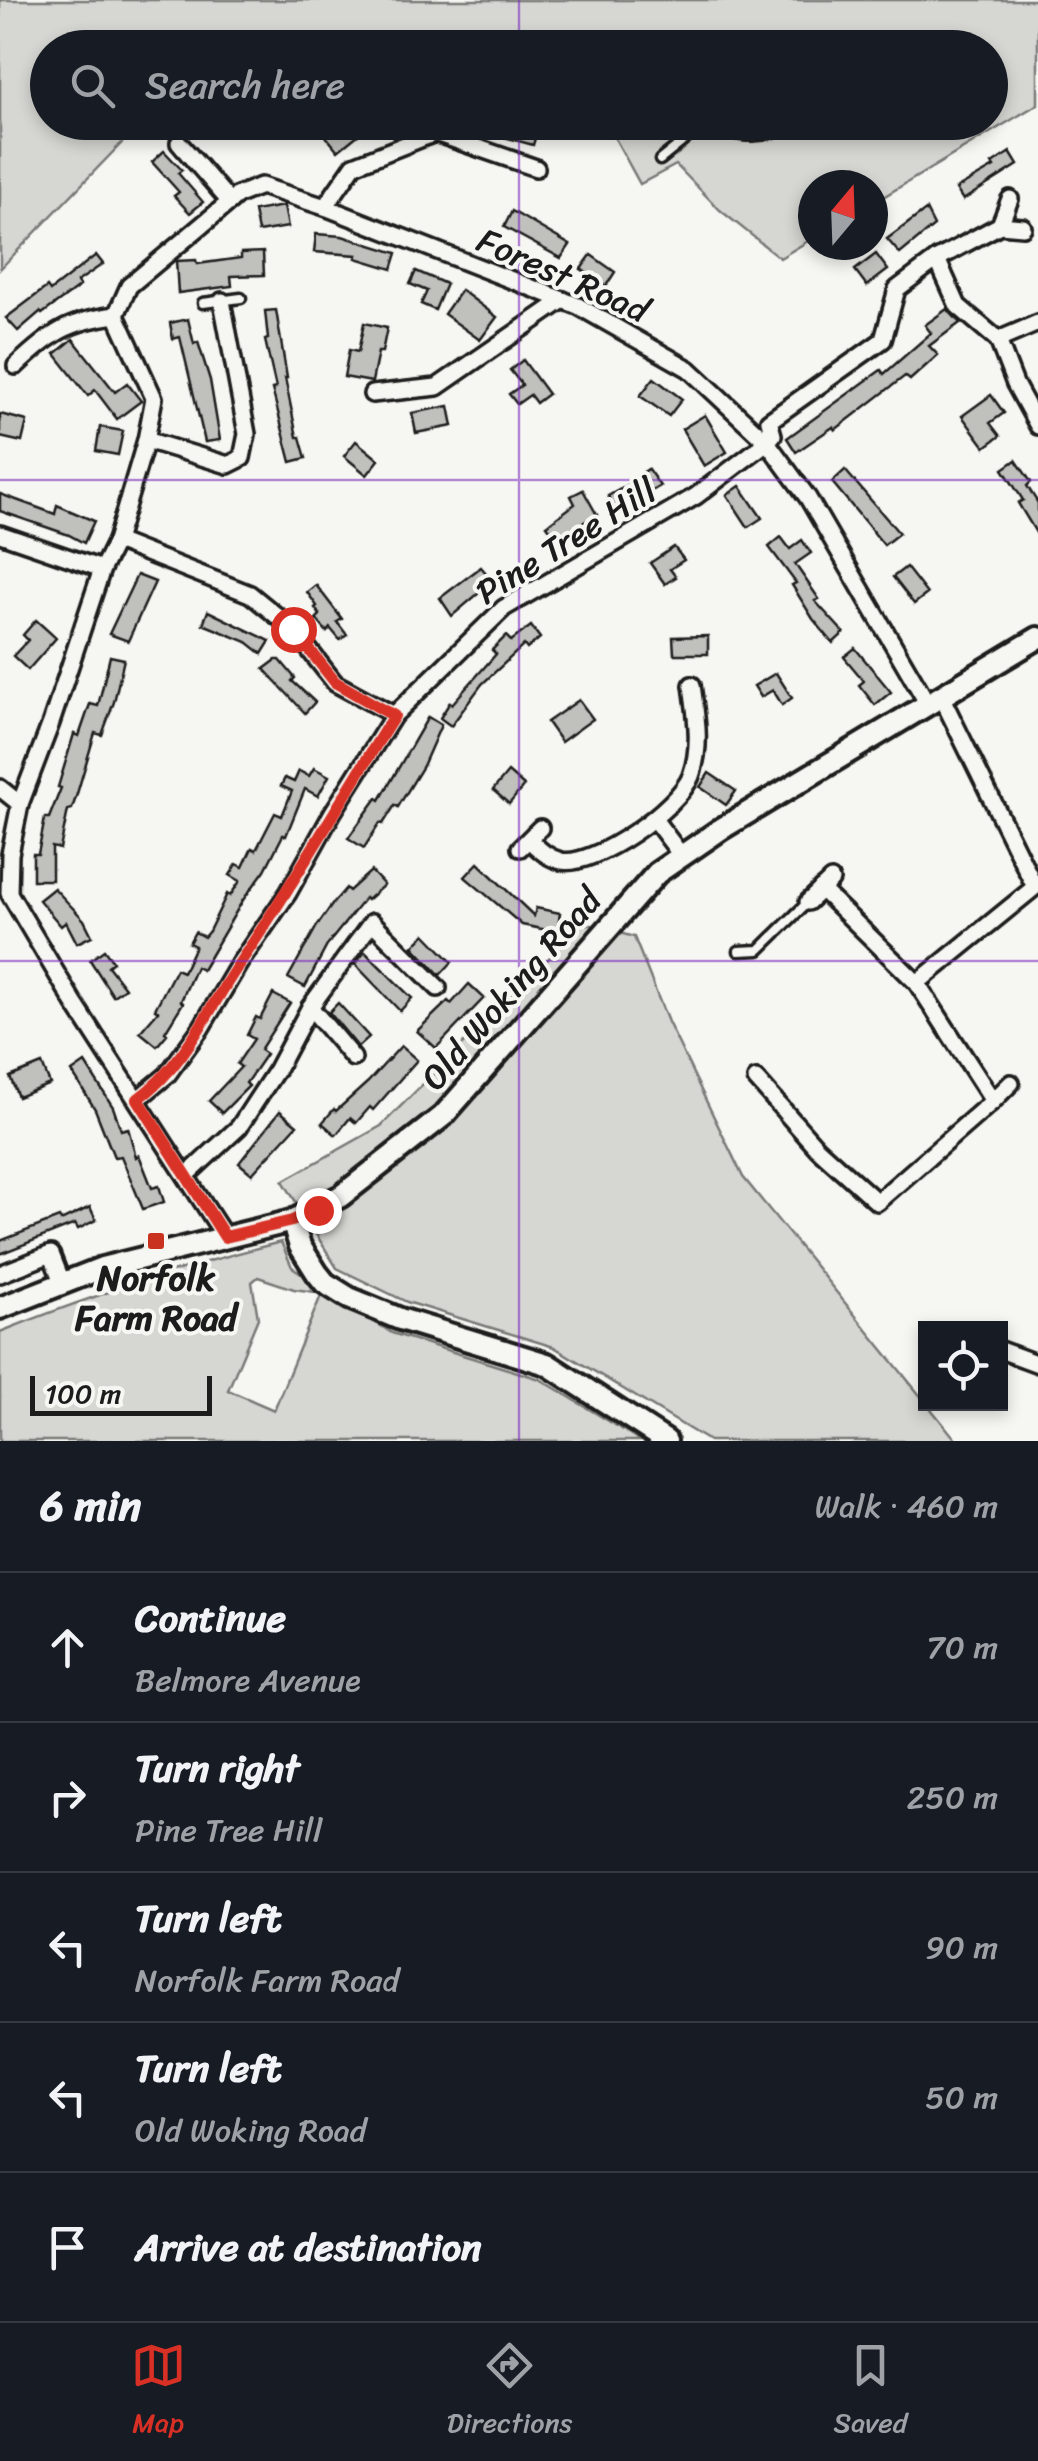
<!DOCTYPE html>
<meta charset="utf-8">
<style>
body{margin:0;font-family:Sriracha,sans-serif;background:#20242c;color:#f1f3f6}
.controls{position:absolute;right:30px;bottom:30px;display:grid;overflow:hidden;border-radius:0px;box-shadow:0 5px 15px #0003}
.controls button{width:90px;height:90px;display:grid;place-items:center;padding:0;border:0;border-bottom:2px solid #363941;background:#171b24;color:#f1f3f6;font:50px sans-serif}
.compass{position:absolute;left:798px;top:170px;width:90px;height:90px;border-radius:50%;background:#171b24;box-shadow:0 5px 15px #0003;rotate:19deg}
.scale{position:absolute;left:30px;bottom:25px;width:182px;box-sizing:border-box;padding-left:10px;border:5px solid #1c1c1c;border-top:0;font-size:28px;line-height:35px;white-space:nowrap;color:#1c1c1c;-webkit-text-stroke:8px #f6f6f2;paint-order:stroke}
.stop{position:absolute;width:30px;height:30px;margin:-22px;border:8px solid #d93025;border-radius:50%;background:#fff}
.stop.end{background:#d93025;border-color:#fff;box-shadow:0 2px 10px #0008}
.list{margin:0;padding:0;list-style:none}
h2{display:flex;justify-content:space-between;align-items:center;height:130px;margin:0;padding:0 40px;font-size:42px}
h2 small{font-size:32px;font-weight:400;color:#9ea1a6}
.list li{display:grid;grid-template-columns:65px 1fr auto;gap:30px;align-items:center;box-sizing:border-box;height:150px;padding:0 40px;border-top:2px solid #363941}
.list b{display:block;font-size:38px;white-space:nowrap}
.list p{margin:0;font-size:32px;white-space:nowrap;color:#9ea1a6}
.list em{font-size:32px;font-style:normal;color:#9ea1a6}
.icon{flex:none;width:55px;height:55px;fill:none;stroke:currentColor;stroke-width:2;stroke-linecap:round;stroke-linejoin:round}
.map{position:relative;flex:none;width:1038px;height:1441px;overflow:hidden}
.search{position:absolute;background:#171b24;box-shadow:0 5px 15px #0003;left:30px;right:30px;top:30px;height:110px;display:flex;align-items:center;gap:25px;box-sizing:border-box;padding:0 35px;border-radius:55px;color:#9ea1a6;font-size:38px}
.sheet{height:880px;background:#171b24}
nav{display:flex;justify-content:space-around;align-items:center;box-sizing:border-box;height:140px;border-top:2px solid #363941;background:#171b24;font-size:28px;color:#9ea1a6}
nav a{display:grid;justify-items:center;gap:5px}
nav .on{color:#d93025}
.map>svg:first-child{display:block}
.green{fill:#d6d6d2;stroke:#797977;stroke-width:2.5;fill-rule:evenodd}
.building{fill:#c0c0bd;stroke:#1c1c1c;stroke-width:2.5}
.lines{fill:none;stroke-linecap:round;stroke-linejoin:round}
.lane-casing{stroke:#1c1c1c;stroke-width:15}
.street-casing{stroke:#1c1c1c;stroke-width:22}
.secondary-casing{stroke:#1c1c1c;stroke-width:28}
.lane{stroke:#f6f6f2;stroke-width:8}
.street{stroke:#f6f6f2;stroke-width:15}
.secondary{stroke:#f6f6f2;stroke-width:20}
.route{stroke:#d93025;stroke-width:12}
.grid{fill:none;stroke:#7b2cbf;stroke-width:2.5;stroke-opacity:0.55}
.poi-dot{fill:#c8321e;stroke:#f6f6f2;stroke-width:4}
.labels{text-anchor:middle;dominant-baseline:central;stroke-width:8;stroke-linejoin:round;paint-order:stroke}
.street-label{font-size:35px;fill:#1c1c1c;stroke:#f6f6f2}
.poi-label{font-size:35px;font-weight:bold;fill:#1c1c1c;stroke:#f6f6f2}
</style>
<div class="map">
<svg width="1038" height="1441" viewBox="0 0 1038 1441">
<rect width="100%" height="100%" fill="#f6f6f2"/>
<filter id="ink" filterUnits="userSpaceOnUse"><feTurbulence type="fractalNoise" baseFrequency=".01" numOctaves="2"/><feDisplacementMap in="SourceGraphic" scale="20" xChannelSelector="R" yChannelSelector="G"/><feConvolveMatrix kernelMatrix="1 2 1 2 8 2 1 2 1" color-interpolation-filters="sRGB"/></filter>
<g filter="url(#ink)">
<g class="green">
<polygon points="0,0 1038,0 1038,104 873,203 873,185 813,185 813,238 780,258 720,210 676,165 640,184 612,133 583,123 990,122 990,48 48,48 48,122 141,123 0,269"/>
<polygon points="584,923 634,937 668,1022 743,1177 957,1441 709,1441 554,1347 407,1302 337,1268 283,1181 381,1126"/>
<path d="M 281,1242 L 292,1267 L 392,1333 L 540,1379 L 641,1441 L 0,1441 L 0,1332 C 92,1295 185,1266 281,1242 ZM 258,1277 L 294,1289 L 322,1293 L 274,1410 L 228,1390 L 258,1318 L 252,1282 Z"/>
</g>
<g class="building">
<polygon points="340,122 374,122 338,151 325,135"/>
<polygon points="472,122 518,122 538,128 533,145 500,136 501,133 472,125"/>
<polygon points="164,151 182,170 178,173 203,202 190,213 174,196 179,192 152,162"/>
<polygon points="1010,152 1018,165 963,200 956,189 994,167 992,164"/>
<polygon points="284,206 288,227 258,232 254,211"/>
<polygon points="926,210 934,226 900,254 887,239"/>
<polygon points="512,211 570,245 561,258 504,227"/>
<polygon points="316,234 342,236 397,253 392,269 356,258 357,255 314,252"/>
<polygon points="263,252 264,275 231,276 232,286 178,293 176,261 196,260 197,264 241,258 241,253"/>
<polygon points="876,254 888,270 867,286 855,270"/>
<polygon points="96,255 103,264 77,282 80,286 42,314 40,312 18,331 6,318 47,287 50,291"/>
<polygon points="591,255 615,272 606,286 581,269"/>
<polygon points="416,271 446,284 435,310 421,304 427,291 410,284"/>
<polygon points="461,290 497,317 480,340 444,314"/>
<polygon points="947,309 960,323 929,346 938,355 910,380 905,376 835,430 833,427 796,452 787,438 881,370 884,374 931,333 925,325"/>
<polygon points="276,310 287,378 285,378 297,437 300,437 306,458 291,462 272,389 276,388 265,340 268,339 265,311"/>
<polygon points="188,319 194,344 198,342 210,380 220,440 205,442 180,337 173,339 170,323"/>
<polygon points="364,323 387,328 382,352 378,352 372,382 344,377 349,350 358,352"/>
<polygon points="73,339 115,392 127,383 141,401 117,419 95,390 88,396 55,354"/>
<polygon points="523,360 548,394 536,403 530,395 517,404 509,394 522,385 510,370"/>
<polygon points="654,378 682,399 669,416 640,396"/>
<polygon points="991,395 1004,413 990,423 1000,436 985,447 962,416"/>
<polygon points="449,406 453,426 416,433 412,413"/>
<polygon points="0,414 27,421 22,442 0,437"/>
<polygon points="705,415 727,452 704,466 682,429"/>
<polygon points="100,427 123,431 118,455 96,451"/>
<polygon points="356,441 379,460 367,475 344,456"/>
<polygon points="1016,460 1031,482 1027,486 1038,503 1038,536 1018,503 1023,500 1003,469"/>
<polygon points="648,469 660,486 616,512 608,496 633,482 632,480"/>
<polygon points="845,470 899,533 884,545 832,482"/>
<polygon points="740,486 762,518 748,527 727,495"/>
<polygon points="583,490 597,515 575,527 579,531 561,544 547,525 575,504 571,496"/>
<polygon points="0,494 55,514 57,505 94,521 84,543 69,535 0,511"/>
<polygon points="781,537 790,549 802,540 811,553 795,564 819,599 815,601 844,633 833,643 813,619 792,585 796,583 769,547"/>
<polygon points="674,547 684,560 670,569 676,577 665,584 650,563"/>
<polygon points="481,567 493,581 452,616 440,598"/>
<polygon points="906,567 927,594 914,604 893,577"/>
<polygon points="137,575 155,582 128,641 109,634"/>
<polygon points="316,585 342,619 337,622 347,635 340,640 330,628 327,632 316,619 320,615 315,608 317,606 307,592"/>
<polygon points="208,611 270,641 262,654 247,642 203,624"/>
<polygon points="36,620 56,638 28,670 13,656 28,640 23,635"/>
<polygon points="531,626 540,638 527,649 524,645 482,684 451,726 440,718 450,702 452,704 496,654 492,650 506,636 511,641"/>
<polygon points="708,636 708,654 674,654 673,637"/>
<polygon points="855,648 891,692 875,705 859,685 864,681 844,657"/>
<polygon points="110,656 124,659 114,702 102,735 95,733 76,797 72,809 68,810 60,849 52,847 52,880 33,880 33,854 38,854 45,818 49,818 61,788 58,787 74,734 79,736 90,704 98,706"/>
<polygon points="276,660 280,660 295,678 292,681 315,702 305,713 264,669"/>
<polygon points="776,673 792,698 782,705 773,690 761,697 754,686"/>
<polygon points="579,700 593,719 561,742 547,722"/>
<polygon points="428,717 441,725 423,766 398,807 395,805 383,824 380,823 364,848 348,838 377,798 380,800"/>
<polygon points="314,768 329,776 318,796 305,789 286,836 283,835 265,870 243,900 202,970 196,967 181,1001 183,1003 165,1032 167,1034 157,1046 140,1032 158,1011 155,1009 176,969 183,972 195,946 189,943 195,932 204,937 209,931 227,894 230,896 240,881 230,875 237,864 243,867 252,848 256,850 275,813 282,816 292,791 281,786 285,778 294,782 299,771 309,776"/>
<polygon points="508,772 524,786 509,804 493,790"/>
<polygon points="709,773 736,791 726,805 700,787"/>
<polygon points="478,863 534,916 536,908 560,913 557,932 522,925 465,877"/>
<polygon points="371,871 384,885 367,900 365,898 328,944 305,987 288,978 317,926 334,902 346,888 349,891"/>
<polygon points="54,888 84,920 92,936 77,943 66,922 61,926 39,900"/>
<polygon points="425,934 452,962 440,975 413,946"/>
<polygon points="104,950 113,962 108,966 125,988 113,996 90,960"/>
<polygon points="365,952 412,998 400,1011 355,964"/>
<polygon points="469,984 484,998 436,1048 417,1031 448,1001 451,1004"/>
<polygon points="273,994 290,1003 260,1050 266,1054 246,1083 249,1086 222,1113 209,1101 241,1067 237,1064 254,1039 247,1035 256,1017 260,1019"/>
<polygon points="338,1003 369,1037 358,1047 329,1012"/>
<polygon points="401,1046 417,1060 373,1110 370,1107 356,1123 350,1118 336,1135 322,1123 334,1109 336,1111 368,1082"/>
<polygon points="85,1063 113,1107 121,1130 128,1128 136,1157 139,1155 152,1188 159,1186 164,1202 143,1209 121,1156 114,1157 95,1109 72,1072"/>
<polygon points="42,1064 50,1084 18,1097 10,1077"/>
<polygon points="280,1111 297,1125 252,1174 239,1163"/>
<polygon points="90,1207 96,1220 78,1229 75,1224 0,1254 0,1241 59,1218 61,1221"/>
</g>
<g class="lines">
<g class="lane-casing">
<g id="lane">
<polyline points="779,48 781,46"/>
<path d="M 710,122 C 737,141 769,139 796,122"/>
<polyline points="660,160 707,122"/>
<polyline points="203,303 241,298"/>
<polyline points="739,951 759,950 808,902"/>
</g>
</g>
<g class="street-casing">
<g id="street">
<polyline points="179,143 230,202"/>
<polyline points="325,207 354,165 435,133 536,168"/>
<polyline points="1000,225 1023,227"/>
<polyline points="937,259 958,306 998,340 1015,384 1038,426"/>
<polyline points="116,315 129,286 238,195 261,186 325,207 578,306 689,369 767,442 808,498 929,706"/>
<polyline points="116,315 154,398 146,440 116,541 102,569 51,723 20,804 10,854 9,893 74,1003 225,1237"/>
<polyline points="998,340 1038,323"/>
<path d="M 16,366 C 51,333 68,321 116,315"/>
<polyline points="372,394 437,387 563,300"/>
<polyline points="146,440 228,465 242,458 247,434 222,301"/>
<polyline points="0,534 102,569"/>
<polyline points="116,541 250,594 293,629 335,683 394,715"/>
<polyline points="0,788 20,804"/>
<polyline points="654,819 681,855"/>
<path d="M 529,840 C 538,848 547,858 561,861 C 594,868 679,807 691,776 C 702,746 696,715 692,685"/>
<polyline points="520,848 540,828"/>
<polyline points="821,889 917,983 1035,887 942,698"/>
<polyline points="808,902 831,880"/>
<polyline points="917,983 993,1101 1011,1083"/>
<polyline points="310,1007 353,1058"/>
<polyline points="756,1079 817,1148 877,1202 993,1101"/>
<polyline points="138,1099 167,1075 201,1028 239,964 288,893 333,812 394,715 504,608 696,496 767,442 773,435 769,421 883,340 897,289 937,259 1000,225 1010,199"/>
<polyline points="186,1176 239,1127 277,1069 310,1007 372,922 438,988"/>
<polyline points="0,1274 51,1254 62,1282"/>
<polyline points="1000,1350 1038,1364"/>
</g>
</g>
<g class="secondary-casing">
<g id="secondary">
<polyline points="292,1221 300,1246 317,1273 325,1283 349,1298 400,1319 547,1364 666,1441"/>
<polyline points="0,1308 102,1268 292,1221 341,1196 443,1116 657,873 721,829 1038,638"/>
</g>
</g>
<use href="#lane" class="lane"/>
<use href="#street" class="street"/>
<use href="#secondary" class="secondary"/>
</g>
</g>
<g class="lines" filter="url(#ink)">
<path class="route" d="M 293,629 L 335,682 L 394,716 C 342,798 294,883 239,964 C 207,1011 185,1065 138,1099 L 225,1237 L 292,1221 L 318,1210"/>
</g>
<path class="grid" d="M 519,0 L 519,48M 519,122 L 519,1441M 0,480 L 1038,480M 0,961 L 1038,961"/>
<rect class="poi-dot" x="146" y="1231" width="20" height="20" rx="5"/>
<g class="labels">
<g class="street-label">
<text transform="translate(563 275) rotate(24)">Forest Road</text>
<text transform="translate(566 541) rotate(-32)">Pine Tree Hill</text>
<text transform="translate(511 989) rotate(-49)">Old Woking Road</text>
</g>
<g class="poi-label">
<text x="156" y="1278">Norfolk<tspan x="156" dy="40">Farm Road</tspan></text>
</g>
</g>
</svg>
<div class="controls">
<button><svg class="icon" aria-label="locate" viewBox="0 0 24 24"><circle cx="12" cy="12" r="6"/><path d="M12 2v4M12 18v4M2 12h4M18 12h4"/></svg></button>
</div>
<svg class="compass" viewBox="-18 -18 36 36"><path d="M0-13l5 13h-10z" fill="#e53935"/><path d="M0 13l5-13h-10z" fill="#9ea1a6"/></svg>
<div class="scale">100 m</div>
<div class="stop" style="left:293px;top:629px"></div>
<div class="stop end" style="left:318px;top:1210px"></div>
<div class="search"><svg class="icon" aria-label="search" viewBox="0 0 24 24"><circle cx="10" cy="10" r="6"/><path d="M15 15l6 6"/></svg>Search here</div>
</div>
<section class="sheet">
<h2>6 min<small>Walk · 460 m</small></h2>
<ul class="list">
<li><svg class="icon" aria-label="ahead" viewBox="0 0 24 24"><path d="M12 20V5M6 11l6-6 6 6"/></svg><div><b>Continue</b><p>Belmore Avenue</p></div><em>70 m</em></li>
<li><svg class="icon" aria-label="right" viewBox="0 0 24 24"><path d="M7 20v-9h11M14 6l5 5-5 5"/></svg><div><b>Turn right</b><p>Pine Tree Hill</p></div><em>250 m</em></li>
<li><svg class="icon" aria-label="left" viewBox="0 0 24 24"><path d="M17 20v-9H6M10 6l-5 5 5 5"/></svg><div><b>Turn left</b><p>Norfolk Farm Road</p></div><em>90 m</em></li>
<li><svg class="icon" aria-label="left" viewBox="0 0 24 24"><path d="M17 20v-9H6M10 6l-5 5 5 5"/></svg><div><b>Turn left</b><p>Old Woking Road</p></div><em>50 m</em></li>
<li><svg class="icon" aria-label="arrive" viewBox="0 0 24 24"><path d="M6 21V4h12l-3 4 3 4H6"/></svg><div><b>Arrive at destination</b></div></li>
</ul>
</section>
<nav>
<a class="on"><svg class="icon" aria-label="map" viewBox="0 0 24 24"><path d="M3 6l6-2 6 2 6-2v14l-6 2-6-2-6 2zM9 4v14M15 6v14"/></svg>Map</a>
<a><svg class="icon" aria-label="directions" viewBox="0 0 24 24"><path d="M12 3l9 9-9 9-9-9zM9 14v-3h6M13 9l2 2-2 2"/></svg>Directions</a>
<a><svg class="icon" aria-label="saved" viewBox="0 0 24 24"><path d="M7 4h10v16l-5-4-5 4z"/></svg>Saved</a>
</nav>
